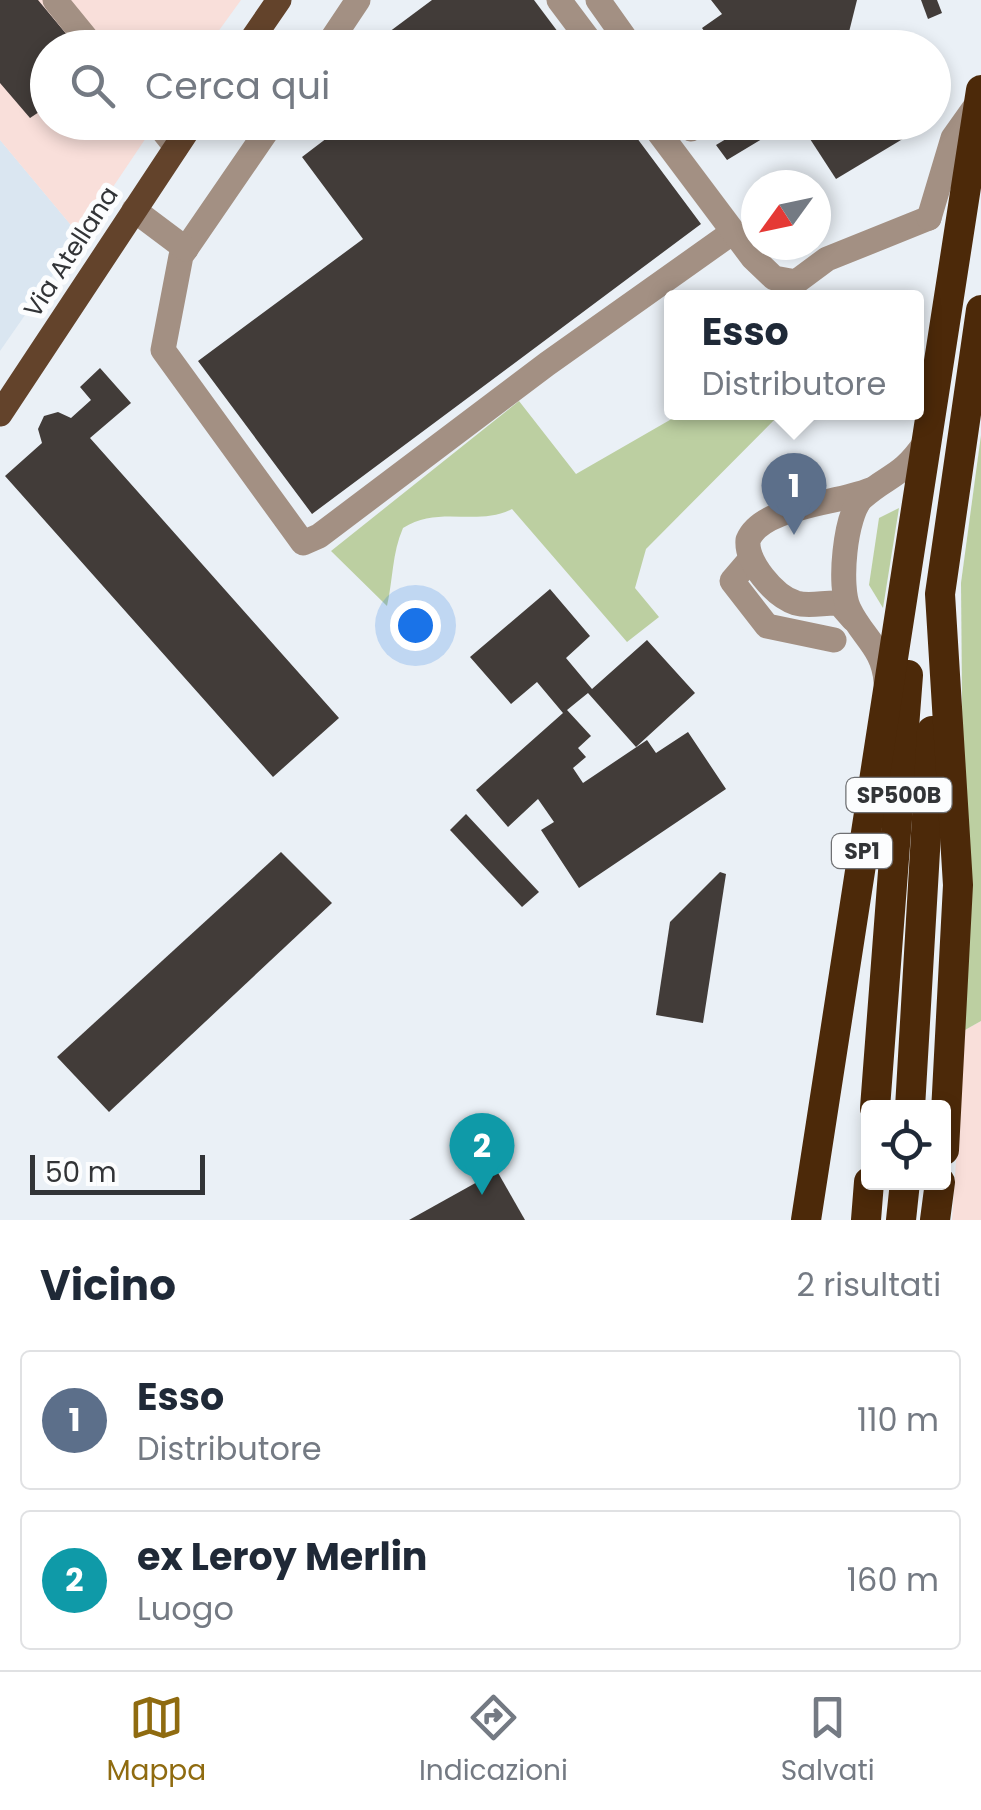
<!DOCTYPE html>
<html lang="it">
<style>
body{margin:0;font-family:Poppins,sans-serif;background:#f2f2f3;color:#1f2937}
.controls{position:absolute;right:30px;bottom:30px;display:grid;overflow:hidden;border-radius:10px;box-shadow:0 5px 15px #0003}
.controls button{width:90px;height:90px;display:grid;place-items:center;padding:0;border:0;border-bottom:2px solid #e0e1e3;background:#fff;color:#1f2937;font:50px sans-serif}
.compass{position:absolute;left:741px;top:170px;width:90px;height:90px;border-radius:50%;background:#fff;box-shadow:0 5px 15px #0003;rotate:237deg}
.scale{position:absolute;left:30px;bottom:25px;width:175px;box-sizing:border-box;padding-left:10px;border:5px solid #323437;border-top:0;font-size:28px;line-height:35px;white-space:nowrap;color:#323437;-webkit-text-stroke:8px #fcfdfe;paint-order:stroke}
.you{position:absolute;left:415px;top:625px;width:35px;height:35px;margin:-25px;border:8px solid #fff;border-radius:50%;background:#1a73e8;box-shadow:0 0 0 15px #1a73e833}
.badge{display:grid;place-items:center;width:65px;height:65px;border-radius:50%;background:#8f6b10;color:#fff;font-size:32px;font-weight:700}
.pin{position:absolute;translate:-50% -82px;filter:drop-shadow(0 2px 5px #0008)}
.pin::after{content:'';position:absolute;top:52px;width:35px;height:30px;background:inherit;clip-path:polygon(0 0,100% 0,50% 100%)}
.popup{position:absolute;left:664px;top:290px;width:260px;height:130px;box-sizing:border-box;display:grid;place-content:center;border-radius:10px;background:#fff;filter:drop-shadow(0 2px 8px #0005);font-size:32px;white-space:nowrap;color:#747a83}
.popup b{font-size:38px;color:#1f2937}
.popup::after{content:'';position:absolute;left:50%;top:100%;margin-left:-20px;border:20px solid transparent;border-top-color:#fff}
.list{margin:0;padding:0;list-style:none}
h2{display:flex;justify-content:space-between;align-items:center;height:130px;margin:0;padding:0 40px;font-size:42px}
h2 small{font-size:32px;font-weight:400;color:#747a83}
.list li{display:grid;grid-template-columns:65px 1fr auto;gap:30px;align-items:center;box-sizing:border-box;height:140px;margin:0 20px 20px;padding:0 20px;border:2px solid #e0e1e3;border-radius:10px}
.list b{display:block;font-size:38px;white-space:nowrap}
.list p{margin:0;font-size:32px;white-space:nowrap;color:#747a83}
.list em{font-size:32px;font-style:normal;color:#747a83}
.icon{flex:none;width:55px;height:55px;fill:none;stroke:currentColor;stroke-width:2;stroke-linecap:round;stroke-linejoin:round}
.map{position:relative;flex:none;width:981px;height:1220px;overflow:hidden}
.search{position:absolute;background:#fff;box-shadow:0 5px 15px #0003;left:30px;right:30px;top:30px;height:110px;display:flex;align-items:center;gap:25px;box-sizing:border-box;padding:0 35px;border-radius:55px;color:#747a83;font-size:38px}
.sheet{height:450px;background:#fff}
nav{display:flex;justify-content:space-around;align-items:center;box-sizing:border-box;height:140px;border-top:2px solid #e0e1e3;background:#fff;font-size:28px;color:#747a83}
nav a{display:grid;justify-items:center;gap:5px}
nav .on{color:#8f6b10}
.map>svg:first-child{display:block}
.built{fill:#dae6f1}
.industrial{fill:#f9dfda}
.green{fill:#bccfa1}
.building{fill:#423c39}
.lines{fill:none;stroke-linecap:round;stroke-linejoin:round}
.minor{stroke:#a39083;stroke-width:25}
.major{stroke:#63432b;stroke-width:25}
.highway{stroke:#4c2909;stroke-width:30}
.labels{text-anchor:middle;dominant-baseline:central;stroke-width:10;stroke-linejoin:round;paint-order:stroke}
.shield{fill:#fcfdfe;stroke:#6f7073;stroke-width:2.5}
.shield-label{font-size:22px;font-weight:bold;fill:#323437}
.street-label{font-size:25px;fill:#323437;stroke:#fcfdfe}
</style>
<div class="map">
<svg width="981" height="1220" viewBox="0 0 981 1220">
<rect width="100%" height="100%" fill="#eaf0f6"/>
<polygon class="built" points="0,140 80,236 0,351"/>
<g class="industrial">
<polygon points="0,0 241,0 207,47 48,48 48,122 156,123 80,236 0,140"/>
<polygon points="981,1021 981,1220 952,1220 965,1030"/>
</g>
<g class="green">
<path d="M 519,401 L 576,474 L 682,413 L 781,413 L 646,549 L 635,588 L 659,617 L 627,642 L 512,509 C 477,527 439,505 403,528 C 392,553 393,580 387,606 L 331,551 Z"/>
<polygon points="981,435 981,1021 965,1030 961,583"/>
<polygon points="899,508 883,608 869,585 879,518"/>
</g>
<g class="building">
<polygon points="0,0 38,0 78,48 48,48 48,106 30,118 0,83"/>
<polygon points="432,0 534,0 570,48 401,48 389,32"/>
<polygon points="711,0 857,0 845,48 716,48 702,28 722,14"/>
<polygon points="921,0 937,0 942,13 928,19"/>
<polygon points="348,122 625,122 701,224 312,514 198,361 363,239 302,157"/>
<polygon points="743,122 790,122 727,160 716,145 746,127"/>
<polygon points="799,122 931,122 836,179"/>
<polygon points="100,368 131,403 90,438 339,718 273,777 5,476 42,443 38,429 44,416 58,412 71,418 91,400 80,387"/>
<polygon points="550,589 590,636 566,658 592,689 647,640 695,693 636,747 588,693 567,710 591,736 578,748 586,757 573,768 583,783 647,740 656,753 688,732 726,789 579,888 541,830 554,822 538,799 508,827 476,790 563,713 537,682 511,704 470,657"/>
<polygon points="466,814 539,892 522,907 450,830"/>
<polygon points="281,852 332,903 109,1112 57,1057"/>
<polygon points="720,872 726,874 703,1023 656,1015 670,922"/>
<polygon points="497,1171 525,1220 409,1220"/>
</g>
<g class="lines">
<g class="minor">
<polyline points="55,0 94,48"/>
<polyline points="559,0 595,48"/>
<polyline points="598,0 632,48"/>
<polyline points="326,48 358,0"/>
<polyline points="156,122 176,147"/>
<polyline points="273,122 181,256 163,350 303,543 319,536 547,364 733,232"/>
<polyline points="651,122 753,258 774,278 796,282 827,259 929,218"/>
<polyline points="686,122 691,129"/>
<polyline points="134,210 186,249"/>
<polyline points="929,218 953,138 980,100"/>
<polyline points="750,560 732,581 767,626 834,640"/>
<path d="M 853,619 L 839,603 C 825,602 810,607 796,603 C 774,596 746,562 748,540 C 762,506 837,504 870,490"/>
<path d="M 886,682 C 884,648 862,637 849,609 C 838,588 845,514 862,498 C 889,474 901,478 925,443"/>
</g>
<g class="major">
<polyline points="246,48 279,0"/>
<polyline points="0,414 193,122"/>
</g>
<g class="highway">
<polyline points="875,1108 908,675"/>
<polyline points="910,1108 932,731"/>
<polyline points="944,1150 958,885 940,594 981,310"/>
<polyline points="806,1220 981,90"/>
<polyline points="866,1220 869,1182"/>
<polyline points="901,1220 905,1182"/>
<polyline points="935,1220 940,1182"/>
</g>
</g>
<g class="labels">
<g class="shield">
<rect x="846.5" y="778" width="105" height="34" rx="8"/>
<rect x="832" y="834" width="60" height="34" rx="8"/>
</g>
<g class="shield-label">
<text x="899" y="795">SP500B</text>
<text x="862" y="851">SP1</text>
</g>
<g class="street-label">
<text transform="translate(71 252) rotate(-57)">Via Atellana</text>
</g>
</g>
</svg>
<div class="controls">
<button><svg class="icon" aria-label="locate" viewBox="0 0 24 24"><circle cx="12" cy="12" r="6"/><path d="M12 2v4M12 18v4M2 12h4M18 12h4"/></svg></button>
</div>
<svg class="compass" viewBox="-18 -18 36 36"><path d="M0-13l5 13h-10z" fill="#e53935"/><path d="M0 13l5-13h-10z" fill="#747a83"/></svg>
<div class="scale">50 m</div>
<div class="you"></div>
<div class="pin badge" style="left:794px;top:535px;background:#5c6f8a">1</div>
<div class="popup"><b>Esso</b>Distributore</div>
<div class="pin badge" style="left:482px;top:1195px;background:#0f9aa8">2</div>
<div class="search"><svg class="icon" aria-label="search" viewBox="0 0 24 24"><circle cx="10" cy="10" r="6"/><path d="M15 15l6 6"/></svg>Cerca qui</div>
</div>
<section class="sheet">
<h2>Vicino<small>2 risultati</small></h2>
<ul class="list">
<li><span class="badge" style="background:#5c6f8a">1</span><div><b>Esso</b><p>Distributore</p></div><em>110 m</em></li>
<li><span class="badge" style="background:#0f9aa8">2</span><div><b>ex Leroy Merlin</b><p>Luogo</p></div><em>160 m</em></li>
</ul>
</section>
<nav>
<a class="on"><svg class="icon" aria-label="map" viewBox="0 0 24 24"><path d="M3 6l6-2 6 2 6-2v14l-6 2-6-2-6 2zM9 4v14M15 6v14"/></svg>Mappa</a>
<a><svg class="icon" aria-label="directions" viewBox="0 0 24 24"><path d="M12 3l9 9-9 9-9-9zM9 14v-3h6M13 9l2 2-2 2"/></svg>Indicazioni</a>
<a><svg class="icon" aria-label="saved" viewBox="0 0 24 24"><path d="M7 4h10v16l-5-4-5 4z"/></svg>Salvati</a>
</nav>
